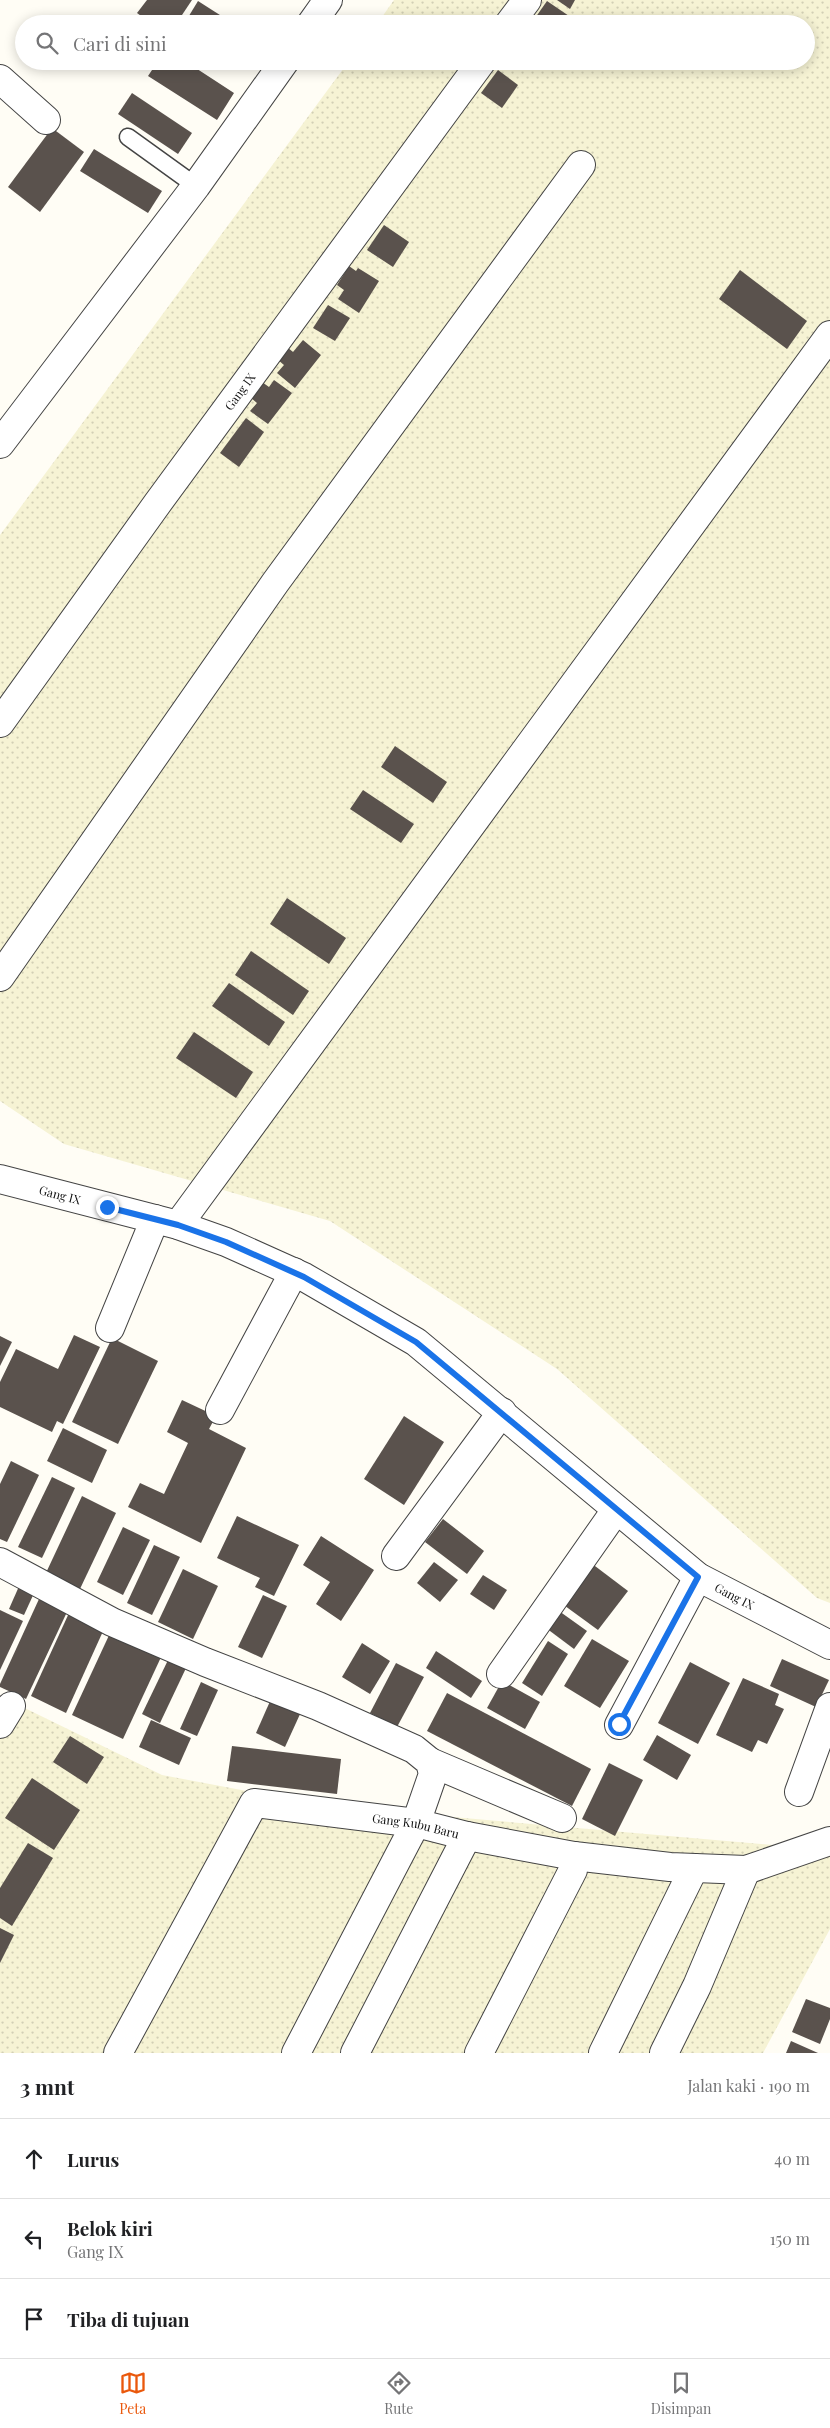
<!DOCTYPE html>
<html lang="id">
<meta charset="utf-8">
<style>
body{margin:0;font-family:"Playfair Display",serif;background:#f6f6f6;color:#202124}
.stop{position:absolute;width:15px;height:15px;margin:-11px;border:4px solid #1a73e8;border-radius:50%;background:#fff}
.stop.end{background:#1a73e8;border-color:#fff;box-shadow:0 1px 5px #0008}
.list{margin:0;padding:0;list-style:none}
h2{display:flex;justify-content:space-between;align-items:center;height:65px;margin:0;padding:0 20px;font-size:21px}
h2 small{font-size:16px;font-weight:400;color:#757577}
.list li{display:grid;grid-template-columns:32px 1fr auto;gap:15px;align-items:center;box-sizing:border-box;height:80px;padding:0 20px;border-top:1px solid #e0e0e0}
.list b{display:block;font-size:19px;white-space:nowrap}
.list p{margin:0;font-size:16px;white-space:nowrap;color:#757577}
.list em{font-size:16px;font-style:normal;color:#757577}
.icon{flex:none;width:28px;height:28px;fill:none;stroke:currentColor;stroke-width:2;stroke-linecap:round;stroke-linejoin:round}
.map{position:relative;flex:none;width:830px;height:2053px;overflow:hidden}
.search{position:absolute;background:#fff;box-shadow:0 2px 12px #0003;left:15px;right:15px;top:15px;height:55px;display:flex;align-items:center;gap:12px;box-sizing:border-box;padding:0 18px;border-radius:28px;color:#757577;font-size:19px}
.sheet{height:305px;background:#fff}
nav{display:flex;justify-content:space-around;align-items:center;box-sizing:border-box;height:70px;border-top:1px solid #e0e0e0;background:#fff;font-size:14px;color:#757577}
nav a{display:grid;justify-items:center;gap:2px}
nav .on{color:#ea580c}
.map>svg:first-child{display:block}
.farmland{fill:url(#farmland-dots)}
.building{fill:#5a524d}
.lines{fill:none;stroke-linecap:round;stroke-linejoin:round}
.service-casing{stroke:#444;stroke-width:19}
.minor-casing{stroke:#444;stroke-width:30}
.service{stroke:#fff;stroke-width:16}
.minor{stroke:#fff;stroke-width:28}
.route{stroke:#1a73e8;stroke-width:6}
.labels{text-anchor:middle;dominant-baseline:central;stroke-width:5;stroke-linejoin:round;paint-order:stroke}
.street-label{font-size:12px;fill:#111;stroke:#fff}
</style>
<div class="map">
<svg width="830" height="2053" viewBox="0 0 830 2053">
<defs>
<pattern id="farmland-dots" width="8" height="8" patternUnits="userSpaceOnUse" patternTransform="scale(1.25)"><rect width="8" height="8" fill="#f6f3d4"/><path d="M2 2h.1M6 6h.1" fill="none" stroke="#d2cfb5" stroke-width="1.8" stroke-linecap="round"/></pattern>
</defs>
<rect width="100%" height="100%" fill="#fffdf5"/>
<g class="farmland">
<polygon points="394,0 830,0 830,1603 817,1598 557,1369 330,1221 64,1144 0,1101 0,535 349,61 806,61 806,24 377,24"/>
<polygon points="0,1696 162,1775 326,1806 830,1850 830,1929 763,2053 0,2053"/>
</g>
<g class="building">
<polygon points="147,0 192,0 176,24 152,24 137,13"/>
<polygon points="557,0 575,0 570,9"/>
<polygon points="198,1 234,24 184,24"/>
<polygon points="547,1 569,16 565,24 537,24 533,21"/>
<polygon points="158,61 189,61 188,63 234,93 217,120 148,76"/>
<polygon points="498,70 518,85 502,108 481,93"/>
<polygon points="132,93 192,133 178,154 118,114"/>
<polygon points="52,128 84,152 40,212 8,187"/>
<polygon points="94,149 162,191 148,213 80,171"/>
<polygon points="384,225 409,242 393,267 367,250"/>
<polygon points="349,266 356,271 358,268 379,281 359,313 338,299 344,290 337,285"/>
<polygon points="740,270 807,321 787,349 719,299"/>
<polygon points="328,305 350,318 335,341 313,328"/>
<polygon points="303,340 321,355 295,388 277,373 284,365 277,359 287,347 293,352"/>
<polygon points="274,380 292,393 268,424 250,411 257,403 250,397 262,382 269,387"/>
<polygon points="246,418 264,432 239,467 220,453"/>
<polygon points="395,746 447,782 433,803 381,767"/>
<polygon points="363,790 414,824 401,843 350,809"/>
<polygon points="287,898 346,938 329,964 270,924"/>
<polygon points="251,951 309,991 293,1015 235,975"/>
<polygon points="229,983 285,1022 269,1046 212,1006"/>
<polygon points="194,1032 253,1072 236,1098 176,1058"/>
<polygon points="74,1335 100,1347 63,1424 57,1421 52,1432 0,1407 0,1382 16,1349 58,1369"/>
<polygon points="0,1336 12,1342 0,1366"/>
<polygon points="112,1338 158,1361 118,1444 72,1422"/>
<polygon points="182,1400 216,1416 209,1429 246,1448 201,1543 128,1507 140,1483 164,1494 188,1443 167,1432"/>
<polygon points="404,1416 444,1442 404,1505 364,1479"/>
<polygon points="63,1428 107,1450 92,1483 47,1461"/>
<polygon points="11,1461 39,1475 7,1542 0,1539 0,1484"/>
<polygon points="52,1477 75,1488 42,1558 18,1547"/>
<polygon points="82,1496 116,1513 79,1591 45,1575"/>
<polygon points="237,1516 299,1545 274,1596 255,1587 260,1578 217,1558"/>
<polygon points="443,1519 484,1551 467,1574 425,1542"/>
<polygon points="123,1527 150,1540 123,1595 97,1582"/>
<polygon points="321,1536 374,1570 341,1621 316,1604 330,1582 303,1565"/>
<polygon points="154,1545 180,1557 152,1615 127,1603"/>
<polygon points="434,1562 458,1580 440,1602 417,1583"/>
<polygon points="591,1563 628,1591 598,1630 561,1603"/>
<polygon points="183,1569 218,1586 193,1639 158,1622"/>
<polygon points="483,1575 507,1590 494,1610 470,1594"/>
<polygon points="20,1584 35,1591 24,1615 9,1609"/>
<polygon points="263,1595 287,1606 262,1658 238,1647"/>
<polygon points="39,1599 67,1612 26,1699 0,1687 0,1684"/>
<polygon points="0,1610 23,1621 0,1670"/>
<polygon points="559,1611 587,1631 574,1649 546,1628"/>
<polygon points="69,1613 104,1629 66,1713 31,1696"/>
<polygon points="111,1631 162,1655 123,1739 72,1715"/>
<polygon points="592,1639 629,1661 600,1708 564,1686"/>
<polygon points="548,1641 568,1654 542,1696 522,1683"/>
<polygon points="362,1643 390,1661 370,1694 342,1677"/>
<polygon points="436,1651 482,1681 471,1698 426,1668"/>
<polygon points="169,1658 187,1666 160,1723 142,1714"/>
<polygon points="782,1659 829,1680 816,1707 770,1686"/>
<polygon points="690,1662 730,1683 698,1744 658,1723"/>
<polygon points="396,1663 424,1677 397,1727 370,1713"/>
<polygon points="743,1678 779,1694 775,1705 784,1709 767,1744 758,1740 752,1752 716,1735"/>
<polygon points="502,1681 540,1702 525,1729 487,1708"/>
<polygon points="201,1682 218,1690 197,1736 180,1729"/>
<polygon points="447,1693 591,1769 572,1806 427,1731"/>
<polygon points="271,1699 301,1712 285,1747 256,1733"/>
<polygon points="151,1720 191,1738 179,1765 139,1747"/>
<polygon points="657,1735 691,1755 677,1780 643,1760"/>
<polygon points="70,1736 104,1757 87,1784 53,1762"/>
<polygon points="232,1746 341,1759 337,1794 227,1781"/>
<polygon points="609,1763 643,1780 615,1836 582,1819"/>
<polygon points="32,1778 80,1810 54,1850 5,1818"/>
<polygon points="28,1843 53,1858 12,1926 0,1918 0,1888"/>
<polygon points="0,1928 14,1935 0,1963"/>
<polygon points="806,1999 830,2008 830,2019 820,2044 792,2032"/>
<polygon points="791,2041 818,2053 786,2053"/>
</g>
<g class="lines">
<g class="service-casing">
<polyline id="service" points="128,137 196,186"/>
</g>
<g class="minor-casing">
<g id="minor">
<polyline points="311,24 328,0"/>
<polyline points="509,24 527,0"/>
<polyline points="0,79 46,120"/>
<polyline points="0,444 196,186 285,61"/>
<path id="s1" d="M 0,723 L 157,504 L 482,61"/>
<polyline points="0,977 275,583 581,165"/>
<path id="s2" d="M 0,1179 L 178,1225 L 226,1242 L 304,1277 L 416,1342 L 698,1577 L 830,1645"/>
<polyline points="178,1225 830,335"/>
<polyline points="110,1328 155,1219"/>
<polyline points="220,1410 294,1272"/>
<polyline points="396,1556 502,1412"/>
<polyline points="0,1562 112,1622 205,1662 318,1706 414,1749 430,1762 433,1774 416,1823 296,2053"/>
<polyline points="501,1674 616,1510"/>
<polyline points="0,1724 11,1706"/>
<polyline points="619,1725 698,1577"/>
<polyline points="430,1762 562,1818"/>
<polyline points="799,1792 830,1707"/>
<path id="s3" d="M 118,2053 L 254,1803 L 416,1823 L 467,1836 L 574,1856 L 670,1867 L 746,1870 L 830,1841"/>
<polyline points="355,2053 467,1836"/>
<polyline points="479,2053 573,1870 574,1856"/>
<polyline points="603,2053 694,1868"/>
<polyline points="664,2053 697,1986 746,1870"/>
</g>
</g>
<use href="#service" class="service"/>
<use href="#minor" class="minor"/>
</g>
<g class="lines">
<polyline class="route" points="107,1207 178,1225 226,1242 304,1277 416,1342 698,1577 619,1724"/>
</g>
<g class="labels">
<g class="street-label">
<text stroke="none"><textPath href="#s1" startOffset="409">Gang IX</textPath></text>
<text stroke="none"><textPath href="#s2" startOffset="62">Gang IX</textPath></text>
<text stroke="none"><textPath href="#s2" startOffset="858">Gang IX</textPath></text>
<text stroke="none"><textPath href="#s3" startOffset="448">Gang Kubu Baru</textPath></text>
</g>
</g>
</svg>
<div class="stop" style="left:619px;top:1724px"></div>
<div class="stop end" style="left:107px;top:1207px"></div>
<div class="search"><svg class="icon" aria-label="search" viewBox="0 0 24 24"><circle cx="10" cy="10" r="6"/><path d="M15 15l6 6"/></svg>Cari di sini</div>
</div>
<section class="sheet">
<h2>3 mnt<small>Jalan kaki · 190 m</small></h2>
<ul class="list">
<li><svg class="icon" aria-label="ahead" viewBox="0 0 24 24"><path d="M12 20V5M6 11l6-6 6 6"/></svg><div><b>Lurus</b></div><em>40 m</em></li>
<li><svg class="icon" aria-label="left" viewBox="0 0 24 24"><path d="M17 20v-9H6M10 6l-5 5 5 5"/></svg><div><b>Belok kiri</b><p>Gang IX</p></div><em>150 m</em></li>
<li><svg class="icon" aria-label="arrive" viewBox="0 0 24 24"><path d="M6 21V4h12l-3 4 3 4H6"/></svg><div><b>Tiba di tujuan</b></div></li>
</ul>
</section>
<nav>
<a class="on"><svg class="icon" aria-label="map" viewBox="0 0 24 24"><path d="M3 6l6-2 6 2 6-2v14l-6 2-6-2-6 2zM9 4v14M15 6v14"/></svg>Peta</a>
<a><svg class="icon" aria-label="directions" viewBox="0 0 24 24"><path d="M12 3l9 9-9 9-9-9zM9 14v-3h6M13 9l2 2-2 2"/></svg>Rute</a>
<a><svg class="icon" aria-label="saved" viewBox="0 0 24 24"><path d="M7 4h10v16l-5-4-5 4z"/></svg>Disimpan</a>
</nav>
